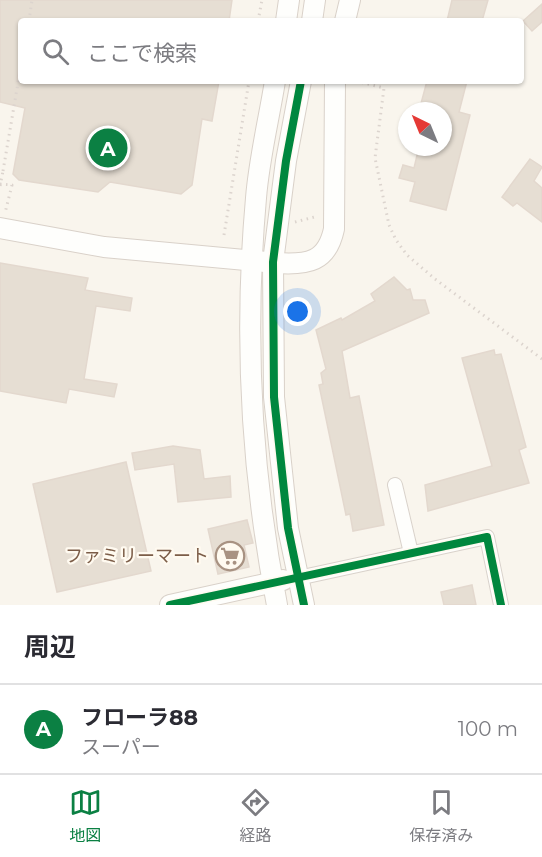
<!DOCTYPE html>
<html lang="ja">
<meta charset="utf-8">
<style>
body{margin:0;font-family:Montserrat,"Noto Sans JP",sans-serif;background:#f7f7f7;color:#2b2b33}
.compass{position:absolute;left:398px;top:102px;width:54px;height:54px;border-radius:50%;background:#fff;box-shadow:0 2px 4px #0004;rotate:317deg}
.you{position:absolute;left:298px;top:312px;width:21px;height:21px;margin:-15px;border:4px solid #fff;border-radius:50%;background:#1a73e8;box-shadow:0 0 0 9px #1a73e833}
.badge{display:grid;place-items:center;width:39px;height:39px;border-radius:50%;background:#0b8043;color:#fff;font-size:20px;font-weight:700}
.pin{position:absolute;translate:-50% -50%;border:3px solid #fff;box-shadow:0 2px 6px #0006}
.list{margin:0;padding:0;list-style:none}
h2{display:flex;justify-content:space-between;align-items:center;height:78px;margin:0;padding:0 24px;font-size:26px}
h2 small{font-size:20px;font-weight:400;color:#7c7c81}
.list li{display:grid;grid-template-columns:39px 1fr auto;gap:18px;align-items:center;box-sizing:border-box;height:90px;padding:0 24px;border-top:2px solid #e1e1e2}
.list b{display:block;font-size:22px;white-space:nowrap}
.list p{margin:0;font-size:20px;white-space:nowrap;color:#7c7c81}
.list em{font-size:20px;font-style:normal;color:#7c7c81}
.icon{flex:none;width:33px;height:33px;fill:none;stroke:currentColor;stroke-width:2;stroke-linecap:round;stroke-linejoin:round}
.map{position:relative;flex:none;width:542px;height:605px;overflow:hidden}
.search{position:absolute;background:#fff;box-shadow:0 2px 4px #0004;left:18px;right:18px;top:18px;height:66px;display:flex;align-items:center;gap:15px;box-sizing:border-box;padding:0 21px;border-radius:6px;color:#7c7c81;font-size:22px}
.sheet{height:168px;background:#fff}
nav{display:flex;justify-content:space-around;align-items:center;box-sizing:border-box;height:84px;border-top:2px solid #e1e1e2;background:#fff;font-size:16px;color:#7c7c81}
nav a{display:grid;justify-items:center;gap:3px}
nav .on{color:#0b8043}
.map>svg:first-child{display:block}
.building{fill:#e6ded3;stroke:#e3d8ce;stroke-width:1.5}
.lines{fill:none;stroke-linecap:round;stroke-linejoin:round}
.street-casing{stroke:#d9d2cb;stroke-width:16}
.secondary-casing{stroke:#d9d1c9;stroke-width:22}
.path{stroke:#dcd4ce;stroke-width:3;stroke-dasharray:1.5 4.5;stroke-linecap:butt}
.street{stroke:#fefefc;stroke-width:14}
.secondary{stroke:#fefefc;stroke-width:20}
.path-bridge{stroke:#dcd4ce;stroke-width:3;stroke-dasharray:1.5 4.5;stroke-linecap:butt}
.cycleway-casing{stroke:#fffaf0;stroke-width:11}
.cycleway{stroke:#00873e;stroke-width:8}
.labels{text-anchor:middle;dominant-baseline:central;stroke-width:4.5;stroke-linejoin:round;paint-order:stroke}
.poi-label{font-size:18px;fill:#7c5d48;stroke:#fffaf0;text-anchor:end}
</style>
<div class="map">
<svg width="542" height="605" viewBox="0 0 542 605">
<rect width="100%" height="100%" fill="#f9f5ed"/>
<g class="building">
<polygon points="0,0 232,0 229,21 21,21 21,56 17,81 219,81 212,121 202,119 192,185 181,194 110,182 98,192 19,180 13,174 25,108 0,102"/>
<polygon points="452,0 488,0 482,21 447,21"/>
<polygon points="542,4 542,22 532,31 523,21"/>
<polygon points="427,81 467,81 459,112 470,115 446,210 410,201 415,182 399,178 403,165 414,168 419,147 443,147 443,111 419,111"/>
<polygon points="530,159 542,167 534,181 542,188 542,222 517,203 513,206 502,197"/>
<polygon points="0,263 88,278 85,290 132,298 130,311 96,306 84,379 117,384 114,397 69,389 66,403 0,391"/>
<polygon points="394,277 407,290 410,289 413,300 425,300 429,313 342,351 350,398 359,396 384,525 353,531 350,514 346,515 319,385 323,384 321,373 326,369 316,330 341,318 342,320 375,301 371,294"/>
<polygon points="494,350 495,355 501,354 526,447 519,450 529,483 428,511 425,485 492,466 462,358"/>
<polygon points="173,446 200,450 204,479 230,476 231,497 178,502 174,464 135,470 132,453"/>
<polygon points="126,462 151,571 57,592 33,484"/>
<polygon points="247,520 253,543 244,545 249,567 218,574 208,529"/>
<polygon points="472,585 476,605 444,605 441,592"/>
</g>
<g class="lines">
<g class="street-casing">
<g id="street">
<polyline points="395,485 411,553"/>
<polyline points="298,578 487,537 501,605"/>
</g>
</g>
<g class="secondary-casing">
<g id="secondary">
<polyline points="286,21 289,0"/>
<polyline points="312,21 315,0"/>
<polyline points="345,21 350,0"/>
<path d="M 275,81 C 269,119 259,159 256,198 C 244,333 251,472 277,605"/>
<polyline points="301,81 286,161 273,262 274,397 288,528 304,605"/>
<path d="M 0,228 L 104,247 L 277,263 C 308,265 327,262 334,229 L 335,81"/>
<polyline points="170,605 283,580"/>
</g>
</g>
<g class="path">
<polyline points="29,21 32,0"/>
<polyline points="258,21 262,0"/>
<polyline points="356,81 384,88 375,158 389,225 396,240 407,255 435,279 542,359"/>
<polyline points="3,171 21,65"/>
<polyline points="0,184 12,185 5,213"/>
<polyline points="295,222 318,216"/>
<polyline points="224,235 249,81"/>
</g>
<use href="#street" class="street"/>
<use href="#secondary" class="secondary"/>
<polyline class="path-bridge" points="0,186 3,171"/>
<g class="cycleway-casing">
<g id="cycleway">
<polyline points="301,81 286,161 273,262 274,397 288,528 304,605"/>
<polyline points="170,605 487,537 501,605"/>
</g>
</g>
<use href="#cycleway" class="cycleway"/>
</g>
<defs>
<g id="supermarket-ring" transform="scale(1.5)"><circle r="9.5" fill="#fffaf0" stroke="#a89282" stroke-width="1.5"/><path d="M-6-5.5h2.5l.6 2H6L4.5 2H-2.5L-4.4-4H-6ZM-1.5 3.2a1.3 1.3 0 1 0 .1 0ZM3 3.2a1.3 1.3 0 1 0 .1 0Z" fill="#a89282"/></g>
</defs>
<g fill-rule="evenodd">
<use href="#supermarket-ring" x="230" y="556"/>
</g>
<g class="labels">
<g class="poi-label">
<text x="209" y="556">ファミリーマート</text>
</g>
</g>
</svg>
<svg class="compass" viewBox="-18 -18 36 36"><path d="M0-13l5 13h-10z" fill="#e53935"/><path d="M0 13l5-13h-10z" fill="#7c7c81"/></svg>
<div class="you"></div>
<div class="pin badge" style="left:108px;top:148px">A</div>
<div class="search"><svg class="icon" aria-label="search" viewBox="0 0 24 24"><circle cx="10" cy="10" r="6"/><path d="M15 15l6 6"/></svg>ここで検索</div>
</div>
<section class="sheet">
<h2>周辺<small></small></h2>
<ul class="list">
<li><span class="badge">A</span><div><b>フローラ88</b><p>スーパー</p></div><em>100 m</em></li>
</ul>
</section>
<nav>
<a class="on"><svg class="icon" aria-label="map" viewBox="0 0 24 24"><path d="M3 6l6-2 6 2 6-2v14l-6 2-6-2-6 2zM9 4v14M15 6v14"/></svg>地図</a>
<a><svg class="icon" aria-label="directions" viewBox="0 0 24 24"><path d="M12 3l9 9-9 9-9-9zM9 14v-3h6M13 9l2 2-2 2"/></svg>経路</a>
<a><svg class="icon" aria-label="saved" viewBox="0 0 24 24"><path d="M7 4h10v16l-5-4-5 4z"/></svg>保存済み</a>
</nav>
